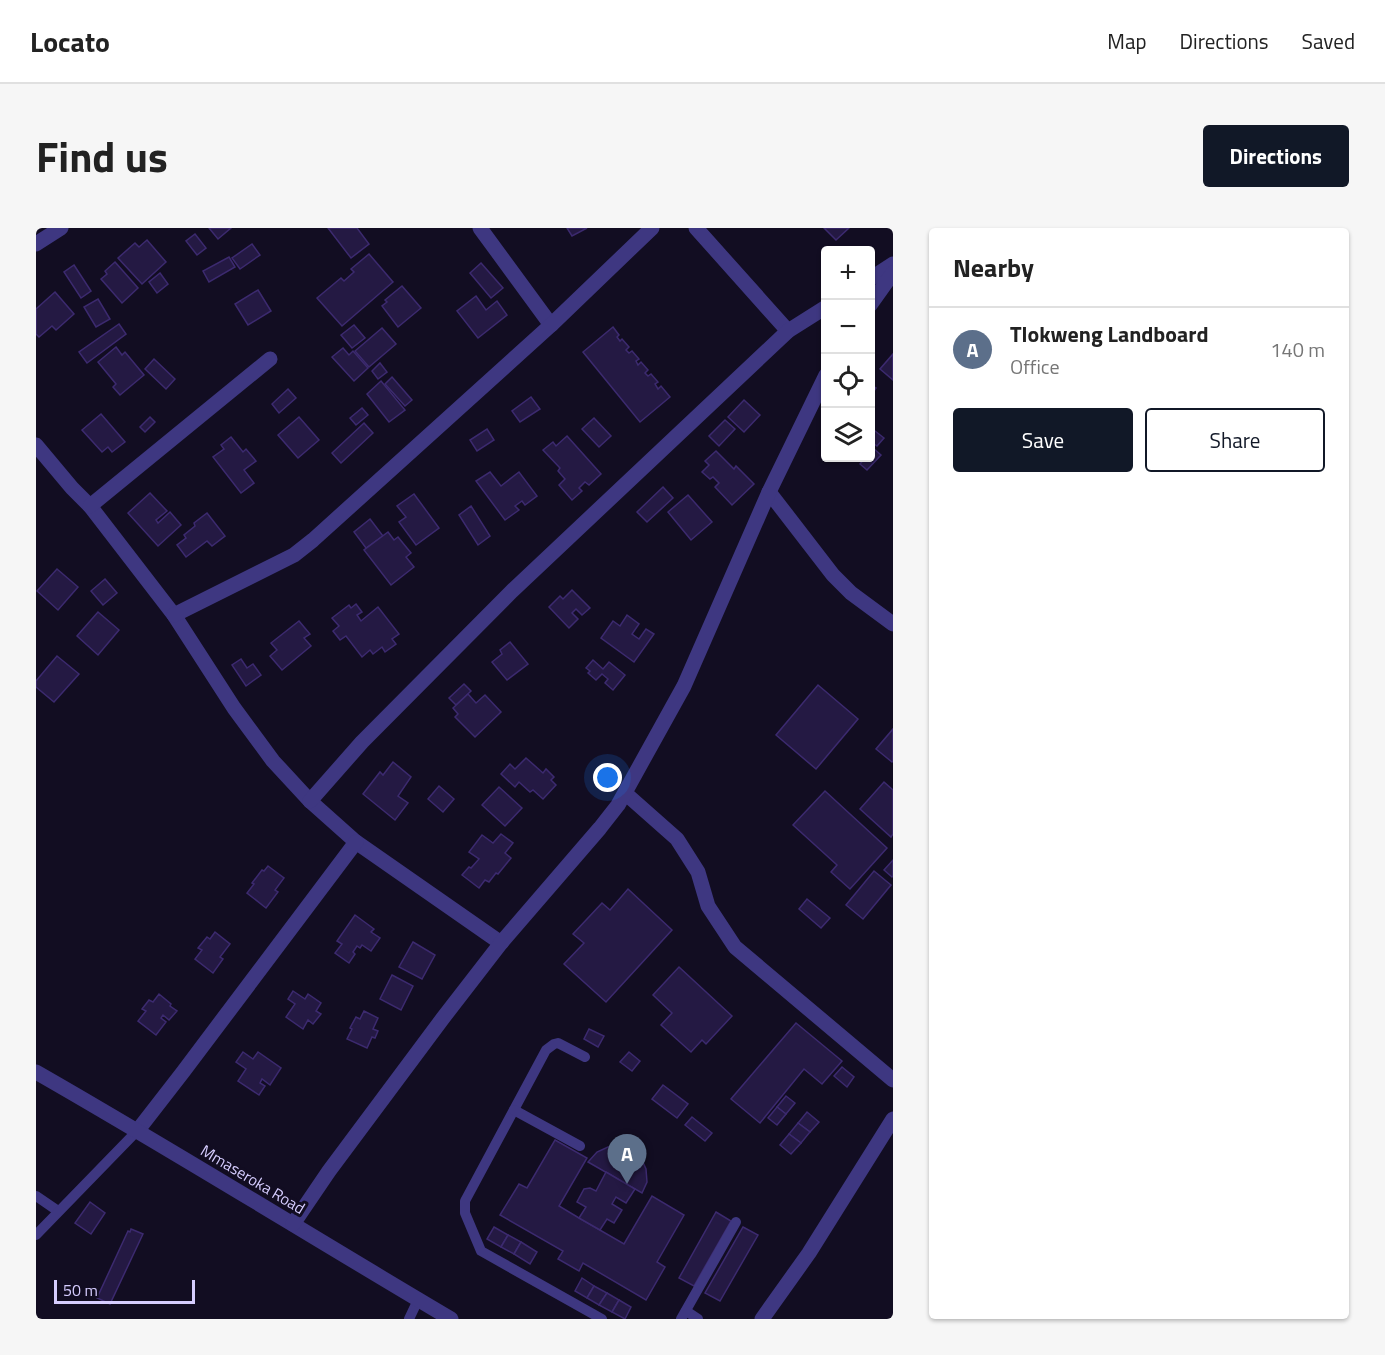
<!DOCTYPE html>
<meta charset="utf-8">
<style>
body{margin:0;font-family:"Titillium Web",sans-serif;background:#f6f6f6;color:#222}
.controls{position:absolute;right:18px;top:18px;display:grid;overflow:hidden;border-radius:6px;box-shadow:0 2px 4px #0004}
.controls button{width:54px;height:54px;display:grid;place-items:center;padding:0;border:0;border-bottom:2px solid #e0e0e0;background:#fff;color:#222;font:30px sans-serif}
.scale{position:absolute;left:18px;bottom:15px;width:141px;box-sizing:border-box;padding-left:6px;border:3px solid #d6cdff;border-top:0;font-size:16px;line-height:21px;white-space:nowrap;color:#d6cdff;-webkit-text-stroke:4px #120d22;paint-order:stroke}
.you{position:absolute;left:572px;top:550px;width:21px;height:21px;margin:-15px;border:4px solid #fff;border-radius:50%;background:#1a73e8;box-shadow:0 0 0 9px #1a73e833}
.badge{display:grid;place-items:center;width:39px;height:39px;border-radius:50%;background:#111827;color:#fff;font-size:20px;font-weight:700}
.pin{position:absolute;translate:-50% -50px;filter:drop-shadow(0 2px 3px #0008)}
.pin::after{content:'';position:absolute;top:32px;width:21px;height:18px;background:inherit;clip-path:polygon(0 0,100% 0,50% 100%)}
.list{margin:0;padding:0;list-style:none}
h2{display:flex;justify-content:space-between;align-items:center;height:78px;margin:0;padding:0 24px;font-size:26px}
h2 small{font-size:20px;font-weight:400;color:#767676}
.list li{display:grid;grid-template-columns:39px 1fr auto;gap:18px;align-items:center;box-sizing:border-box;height:84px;padding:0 24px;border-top:2px solid #e0e0e0}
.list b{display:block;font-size:22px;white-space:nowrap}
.list p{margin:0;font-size:20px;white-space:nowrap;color:#767676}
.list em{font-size:20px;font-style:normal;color:#767676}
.actions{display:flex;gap:12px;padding:18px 24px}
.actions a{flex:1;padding:14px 0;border:2px solid #111827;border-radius:6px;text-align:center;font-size:21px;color:#111827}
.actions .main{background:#111827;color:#fff}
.icon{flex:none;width:33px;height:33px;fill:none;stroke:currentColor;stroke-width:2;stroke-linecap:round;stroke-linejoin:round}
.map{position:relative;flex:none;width:857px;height:1091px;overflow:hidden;border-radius:6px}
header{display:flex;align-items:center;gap:36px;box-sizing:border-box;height:84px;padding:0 30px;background:#fff;border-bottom:2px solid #e0e0e0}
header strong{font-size:28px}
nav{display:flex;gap:33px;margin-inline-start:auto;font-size:21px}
.intro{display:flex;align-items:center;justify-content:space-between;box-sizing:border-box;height:144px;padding:0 36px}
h1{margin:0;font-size:42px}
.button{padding:15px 27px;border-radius:6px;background:#111827;color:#fff;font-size:21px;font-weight:700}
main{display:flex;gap:36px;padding:0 36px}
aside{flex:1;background:#fff;border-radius:6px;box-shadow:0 2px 4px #0004}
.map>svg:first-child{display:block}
.building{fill:#241943;stroke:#3c2a6f;stroke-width:1.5}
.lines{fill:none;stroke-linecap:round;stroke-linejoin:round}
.service{stroke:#3e3781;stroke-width:10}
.minor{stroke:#3e3781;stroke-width:15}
.tertiary{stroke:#3e3781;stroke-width:15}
.labels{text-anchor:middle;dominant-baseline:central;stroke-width:6;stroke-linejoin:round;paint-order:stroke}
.street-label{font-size:16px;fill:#d6cdff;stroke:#120d22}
</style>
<header>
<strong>Locato</strong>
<nav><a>Map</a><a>Directions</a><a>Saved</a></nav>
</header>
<div class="intro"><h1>Find us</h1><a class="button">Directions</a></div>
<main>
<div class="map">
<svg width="857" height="1091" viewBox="0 0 857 1091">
<rect width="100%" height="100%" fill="#120d22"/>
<g class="building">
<polygon points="173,0 195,0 182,11"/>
<polygon points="292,0 321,0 333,16 315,30"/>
<polygon points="531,0 551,0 536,8"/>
<polygon points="788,0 813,0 800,12"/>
<polygon points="159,6 170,20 161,27 150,13"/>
<polygon points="111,12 130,34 106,56 82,30 99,15 103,19"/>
<polygon points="216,16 224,27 204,41 196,30"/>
<polygon points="333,26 357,54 306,98 281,70 305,50 308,53 318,44 315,41"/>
<polygon points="193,29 199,39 173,54 167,43"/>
<polygon points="79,34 102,60 86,75 65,51 71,46 69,43"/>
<polygon points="445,35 467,60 455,70 434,45"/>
<polygon points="38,37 55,63 45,70 28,44"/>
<polygon points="124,45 132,56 121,65 113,54"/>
<polygon points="366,58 385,80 362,99 346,78 351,74 349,72"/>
<polygon points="222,62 235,83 212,97 199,76"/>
<polygon points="19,64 38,86 20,102 16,98 3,109 0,106 0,81"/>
<polygon points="440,68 450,82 461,73 471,87 442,110 421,83"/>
<polygon points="62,71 74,91 60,99 48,79"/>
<polygon points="83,96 90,106 51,135 43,124"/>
<polygon points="318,97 329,110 316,120 305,107"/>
<polygon points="577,99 583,107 581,109 584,113 586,111 593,119 590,122 593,125 596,123 603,131 600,133 602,137 605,134 612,142 609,145 612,148 615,146 622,154 619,156 622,161 625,158 634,169 604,194 547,124"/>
<polygon points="346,100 360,116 333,139 319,123"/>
<polygon points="80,119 86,127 89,124 108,147 84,167 77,159 80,156 62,134"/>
<polygon points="307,120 313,127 317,123 332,140 318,153 296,129"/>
<polygon points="857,126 857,152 844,141"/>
<polygon points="118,131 139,151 130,161 109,141"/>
<polygon points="344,135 351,144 342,151 336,143"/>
<polygon points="356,149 376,172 369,178 349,156"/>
<polygon points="345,153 369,182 353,194 331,166"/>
<polygon points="834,156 840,160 834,169"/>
<polygon points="252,161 260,170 243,185 236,176"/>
<polygon points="495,169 504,181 484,194 476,183"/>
<polygon points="708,172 724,187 708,204 692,189"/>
<polygon points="326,180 332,187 320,197 314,190"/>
<polygon points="65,186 89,214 76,224 72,219 66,224 46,202"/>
<polygon points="114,189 119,194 109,204 104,199"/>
<polygon points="263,189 283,212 262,230 242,207"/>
<polygon points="558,190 575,208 563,219 546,201"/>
<polygon points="689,192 699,201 683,218 673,208"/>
<polygon points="328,195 337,205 305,235 296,225"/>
<polygon points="834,199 848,210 841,218 834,213"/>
<polygon points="451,201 458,212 441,223 434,212"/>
<polygon points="531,208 565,246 553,257 549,254 543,260 546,263 536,272 523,257 529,251 522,243 524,240 507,222 517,214 520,218"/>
<polygon points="195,209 207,224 210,221 220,233 208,242 218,255 205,265 177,229 188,221 185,217"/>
<polygon points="837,220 845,227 831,242 824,236 829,230 834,230 834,223"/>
<polygon points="680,223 698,241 700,238 718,256 696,277 679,259 683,255 677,249 674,251 666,244 673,237 669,233"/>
<polygon points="454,244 465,258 483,244 501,268 489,277 486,273 479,278 483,282 469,292 440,253"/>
<polygon points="627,259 637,270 611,294 601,284"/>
<polygon points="114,265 131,283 120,292 122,295 134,284 145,297 122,318 92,285"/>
<polygon points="378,266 403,300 380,317 363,294 370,289 361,278"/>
<polygon points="652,267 676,294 655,312 632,284"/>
<polygon points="435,278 454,308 442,317 423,287"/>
<polygon points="171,285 189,308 176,318 171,313 150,329 141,317 150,310 148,307 159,298 158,295"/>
<polygon points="334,291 347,308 330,320 318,304"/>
<polygon points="352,304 358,312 362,309 375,325 370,329 378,339 355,357 328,322"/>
<polygon points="21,341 42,359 22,382 1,363"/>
<polygon points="69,351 81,365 67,377 55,363"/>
<polygon points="536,362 554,380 546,387 540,381 536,385 542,391 533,400 513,379 524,368 527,371"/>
<polygon points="320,376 326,384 321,387 325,393 342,379 363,406 356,411 360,416 349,424 346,419 337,426 334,422 326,429 310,408 304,412 297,403 303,398 296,390 313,377 315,380"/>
<polygon points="62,384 83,402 62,427 41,408"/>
<polygon points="591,387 603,396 596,406 603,411 610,401 618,406 598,434 565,410 577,393 584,398"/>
<polygon points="263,393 274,406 268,410 275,418 246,442 234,428 241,422 235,415"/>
<polygon points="474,414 492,436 471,452 456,434 466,426 464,422"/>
<polygon points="21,428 43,446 18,474 0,459 0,453"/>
<polygon points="205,431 211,440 217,436 225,447 210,458 196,437"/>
<polygon points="557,432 567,441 573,434 589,447 577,462 569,455 572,451 566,446 560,452 552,445 554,443 550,440"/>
<polygon points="428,456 435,463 420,477 413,470"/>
<polygon points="782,457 822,491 780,541 740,507"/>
<polygon points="432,466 440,475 449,467 465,484 439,509 419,489 422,486 417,480"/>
<polygon points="857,501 857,533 856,534 840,521"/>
<polygon points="490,530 507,545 510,541 518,549 515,552 520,557 507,571 497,562 494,564 483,554 479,559 465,546 474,536 479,541"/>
<polygon points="357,534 375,549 362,568 372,575 359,592 327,566 344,544 347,547"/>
<polygon points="848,554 857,562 857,606 855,609 824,581"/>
<polygon points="403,558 418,571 407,584 392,571"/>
<polygon points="463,559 486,580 469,598 446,577"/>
<polygon points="789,563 851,620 814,661 795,644 801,637 757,597"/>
<polygon points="465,606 477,615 469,625 475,630 462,646 460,645 453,654 449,652 443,660 426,647 433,639 435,640 443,631 433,624 446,607 457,615"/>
<polygon points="857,632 857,648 856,649 848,642"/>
<polygon points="232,638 248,650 239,662 242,664 230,680 211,665 218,656 216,655 226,642 228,643"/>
<polygon points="838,643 855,657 827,691 810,677"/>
<polygon points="592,661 636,702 570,774 528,736 548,715 537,706 566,675 574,682"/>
<polygon points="771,671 794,690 785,700 763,681"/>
<polygon points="319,687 338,701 335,704 344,710 335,723 326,717 324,720 321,718 317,724 319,726 313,735 299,725 306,716 301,713"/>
<polygon points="179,704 194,716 184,729 187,731 177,745 159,731 166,722 162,720 171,709 174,711"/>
<polygon points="377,714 399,727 386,751 363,739"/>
<polygon points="643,739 696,788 670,816 666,812 655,824 625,797 636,785 617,767"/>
<polygon points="356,747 377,758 365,782 344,771"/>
<polygon points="257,763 269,771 272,766 285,775 280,783 285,786 277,796 272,792 267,801 250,789 259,776 252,771"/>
<polygon points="123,766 135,776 134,778 141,783 133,792 127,787 125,790 130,794 120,807 102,793 110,783 106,781 113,772 117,774"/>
<polygon points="328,783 342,790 337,801 342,803 339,810 336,809 331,820 311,811 316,801 314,800 320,789 324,791"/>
<polygon points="760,795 806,833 786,856 768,841 724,895 695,871"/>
<polygon points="553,801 568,808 562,819 548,811"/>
<polygon points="207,824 217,831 222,824 245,840 234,857 226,851 224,855 229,858 223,867 202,853 210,841 200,834"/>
<polygon points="593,824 604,833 596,843 584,834"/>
<polygon points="806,839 818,849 811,859 798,848"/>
<polygon points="627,857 652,876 641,890 616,871"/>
<polygon points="750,868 759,875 750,886 741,879"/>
<polygon points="741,879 750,886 741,897 732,890"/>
<polygon points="771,884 783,894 774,904 762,895"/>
<polygon points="656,889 676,905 669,913 649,897"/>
<polygon points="762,895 774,904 765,915 753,906"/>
<polygon points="753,906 765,915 755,926 744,917"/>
<polygon points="519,912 551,930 523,978 543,990 588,1016 616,968 648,987 621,1034 629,1039 610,1072 547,1035 543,1043 522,1031 527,1023 464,987 483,956 491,960"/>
<polygon points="584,918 596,922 605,930 610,941 611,954 606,965 552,934 561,924 572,919"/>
<polygon points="570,944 599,961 590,975 580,969 576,976 586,982 578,995 571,991 564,1002 543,990 550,979 541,974 548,961 554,960 560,963"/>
<polygon points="54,974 69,985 55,1006 39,995"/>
<polygon points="680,984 695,993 658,1058 643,1050"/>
<polygon points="458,999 472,1007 465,1019 451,1011"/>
<polygon points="707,999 722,1007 684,1073 669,1065"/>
<polygon points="95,1001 107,1006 74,1076 61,1070 92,1003 94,1004"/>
<polygon points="472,1007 485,1014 478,1026 465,1019"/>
<polygon points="485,1014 501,1024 494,1036 478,1026"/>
<polygon points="546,1050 558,1058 551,1070 539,1063"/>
<polygon points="558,1058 571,1065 563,1077 551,1070"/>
<polygon points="571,1065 583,1072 576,1084 563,1077"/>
<polygon points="583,1072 595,1079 589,1091 576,1084"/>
</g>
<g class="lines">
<g class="service">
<polyline points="549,829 522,815 518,816 510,822 429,973 429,985 445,1023 566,1091"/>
<polyline points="478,882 544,918"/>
<polyline points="0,968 22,983"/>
<polyline points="0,1007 102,902"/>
<polyline points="650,1083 662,1091"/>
<polyline points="373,1091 382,1072"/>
<polyline points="645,1091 700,994"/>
</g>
<g class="minor">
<polyline points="444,0 515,97"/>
<polyline points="660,0 752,103"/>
<polyline points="0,16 25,0"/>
<polyline points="834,51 857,36"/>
<polyline points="0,217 36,260 54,278 138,387 198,480 237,533 274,573 320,614 465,715"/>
<polyline points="733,264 797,347 815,365 857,396"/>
<polyline points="54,278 234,131"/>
<polyline points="138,387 258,327 277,312 515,97 616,0"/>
<polyline points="589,565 641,611 662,644 672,678 699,719 857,852"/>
<polyline points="274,573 326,514 476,363 752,103 790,79"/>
<polyline points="102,902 147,844 320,614"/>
</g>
<g class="tertiary">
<polyline points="834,77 857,45"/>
<path d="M 0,844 C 140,924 276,1009 415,1091"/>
<polyline points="257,996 293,943 407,790 465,715 564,600 582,577 648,458 733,264 790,147"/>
<polyline points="726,1091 773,1025 857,891"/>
</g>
</g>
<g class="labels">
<g class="street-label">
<text transform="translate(217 951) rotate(31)">Mmaseroka Road</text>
</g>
</g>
</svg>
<div class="controls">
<button>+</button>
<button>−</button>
<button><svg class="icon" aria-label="locate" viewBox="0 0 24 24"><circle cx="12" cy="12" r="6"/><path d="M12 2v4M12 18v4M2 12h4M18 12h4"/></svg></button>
<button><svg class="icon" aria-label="layers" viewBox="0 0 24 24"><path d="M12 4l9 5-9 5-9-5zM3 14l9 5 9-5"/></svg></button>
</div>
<div class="scale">50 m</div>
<div class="you"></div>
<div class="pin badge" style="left:591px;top:956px;background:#5c6f8a">A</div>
</div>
<aside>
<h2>Nearby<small></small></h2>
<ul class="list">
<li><span class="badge" style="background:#5c6f8a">A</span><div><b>Tlokweng Landboard</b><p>Office</p></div><em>140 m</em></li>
</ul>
<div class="actions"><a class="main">Save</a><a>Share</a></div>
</aside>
</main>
